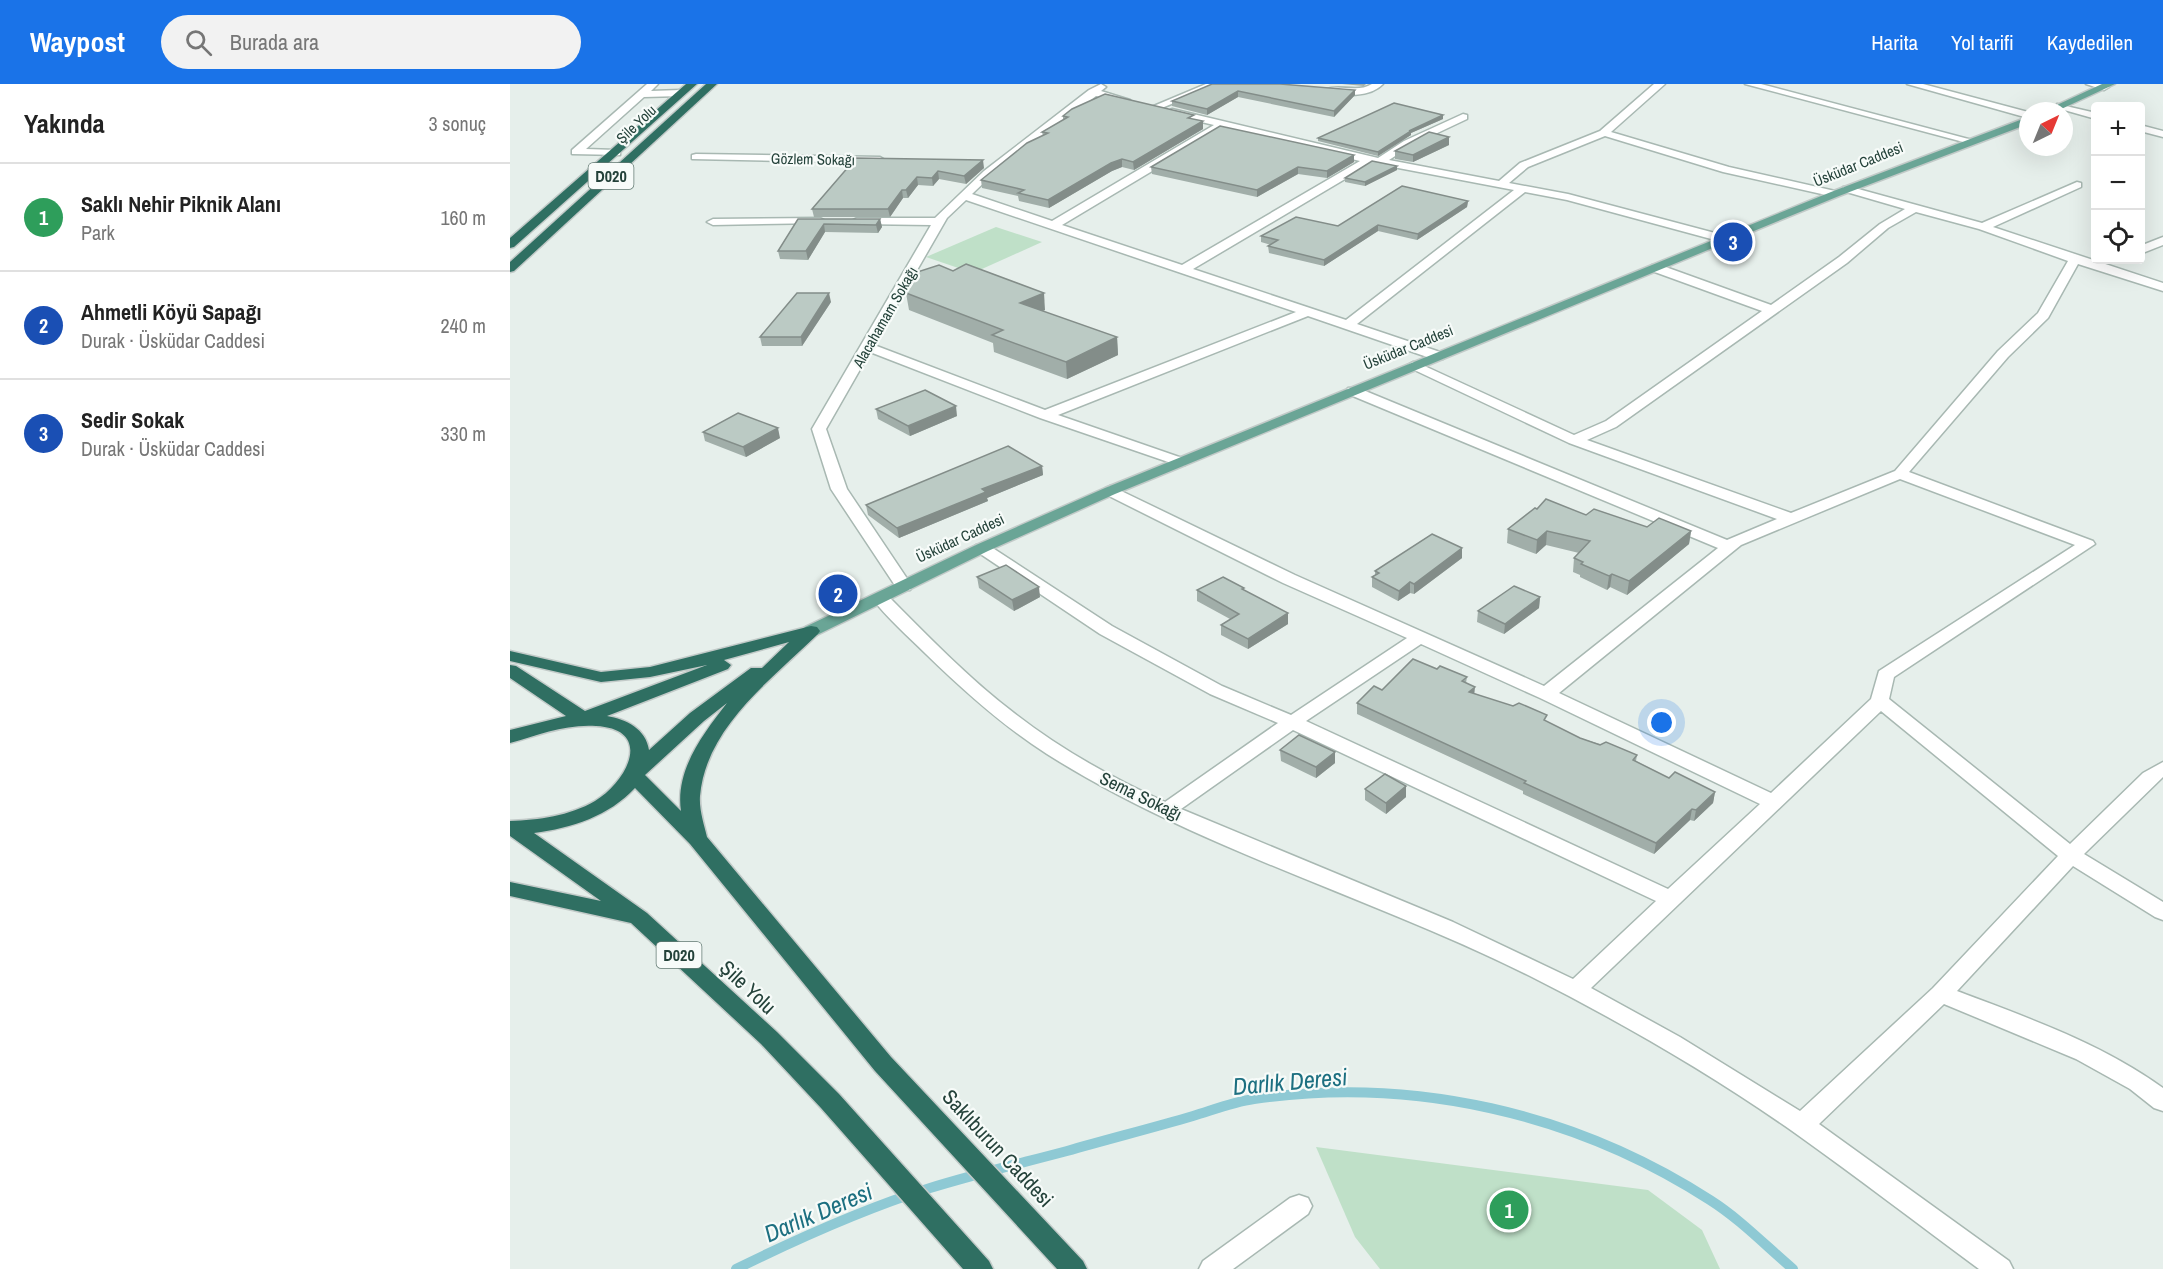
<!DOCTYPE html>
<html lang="tr">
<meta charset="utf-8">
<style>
body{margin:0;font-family:"Archivo Narrow",sans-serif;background:#f2f2f2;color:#222}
.controls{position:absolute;right:18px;top:18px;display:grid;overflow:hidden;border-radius:6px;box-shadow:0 6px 24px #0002}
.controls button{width:54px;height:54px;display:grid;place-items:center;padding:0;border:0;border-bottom:2px solid #e0e0e0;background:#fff;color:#222;font:30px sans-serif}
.compass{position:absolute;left:1509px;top:18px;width:54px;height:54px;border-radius:50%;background:#fff;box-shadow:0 6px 24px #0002;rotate:43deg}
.you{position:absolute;left:1152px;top:639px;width:21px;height:21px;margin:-15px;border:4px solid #fff;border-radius:50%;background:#1a73e8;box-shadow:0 0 0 9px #1a73e833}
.badge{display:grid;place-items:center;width:39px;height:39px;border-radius:50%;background:#1a73e8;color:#fff;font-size:20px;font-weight:700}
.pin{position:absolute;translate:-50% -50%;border:3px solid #fff;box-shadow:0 2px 6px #0006}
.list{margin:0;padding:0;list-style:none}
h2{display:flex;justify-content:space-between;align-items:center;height:78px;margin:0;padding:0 24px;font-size:26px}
h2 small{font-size:20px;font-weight:400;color:#767676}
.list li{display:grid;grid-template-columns:39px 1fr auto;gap:18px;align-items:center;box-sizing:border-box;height:108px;padding:0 24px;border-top:2px solid #e0e0e0}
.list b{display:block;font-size:22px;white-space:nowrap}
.list p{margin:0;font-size:20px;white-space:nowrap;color:#767676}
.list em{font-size:20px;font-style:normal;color:#767676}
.icon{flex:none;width:33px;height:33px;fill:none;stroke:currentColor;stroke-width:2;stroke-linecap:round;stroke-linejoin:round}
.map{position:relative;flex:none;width:1653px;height:1185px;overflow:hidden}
header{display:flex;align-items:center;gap:36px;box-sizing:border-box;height:84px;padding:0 30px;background:#1a73e8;color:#fff}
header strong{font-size:28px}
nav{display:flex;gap:33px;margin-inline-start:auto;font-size:21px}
.search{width:420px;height:54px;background:#f2f2f2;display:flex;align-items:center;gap:15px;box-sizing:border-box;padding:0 21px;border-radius:33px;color:#767676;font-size:22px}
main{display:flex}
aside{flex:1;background:#fff}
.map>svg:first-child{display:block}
.green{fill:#bfe0c8}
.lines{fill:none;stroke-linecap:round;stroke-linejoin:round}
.stream{stroke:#8ec9d4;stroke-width:10}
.minor-casing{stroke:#a8b8b2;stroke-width:3}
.major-casing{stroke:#c2cac8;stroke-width:3}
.highway-casing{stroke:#c2cac8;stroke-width:3}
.minor{fill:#fff;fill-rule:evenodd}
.major{fill:#6aa596;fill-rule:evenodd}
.highway{fill:#2f6f62;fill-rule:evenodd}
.wall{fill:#a1aea9}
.shaded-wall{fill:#838d89}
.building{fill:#bbcac4;stroke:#838d89;stroke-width:1.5}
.labels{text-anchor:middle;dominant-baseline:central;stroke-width:4.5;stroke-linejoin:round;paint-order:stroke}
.far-street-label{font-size:15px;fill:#24423a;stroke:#f7fbf9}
.shield{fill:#f7fbf9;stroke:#637a73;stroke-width:1.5}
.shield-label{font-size:16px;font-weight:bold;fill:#24423a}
.street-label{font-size:18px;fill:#24423a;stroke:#f7fbf9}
.near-street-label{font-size:21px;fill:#24423a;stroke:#f7fbf9}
.near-water-label{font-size:24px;font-style:italic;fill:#1c6f80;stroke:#f7fbf9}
</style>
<header>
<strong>Waypost</strong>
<div class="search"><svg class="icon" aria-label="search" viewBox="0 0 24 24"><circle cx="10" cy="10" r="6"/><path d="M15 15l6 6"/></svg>Burada ara</div>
<nav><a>Harita</a><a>Yol tarifi</a><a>Kaydedilen</a></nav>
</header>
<main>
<aside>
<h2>Yakında<small>3 sonuç</small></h2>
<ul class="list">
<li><span class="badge" style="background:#2e9e5b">1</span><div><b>Saklı Nehir Piknik Alanı</b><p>Park</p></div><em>160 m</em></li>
<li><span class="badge" style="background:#1a4fb4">2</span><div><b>Ahmetli Köyü Sapağı</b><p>Durak · Üsküdar Caddesi</p></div><em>240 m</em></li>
<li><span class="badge" style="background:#1a4fb4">3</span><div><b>Sedir Sokak</b><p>Durak · Üsküdar Caddesi</p></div><em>330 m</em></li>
</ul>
</aside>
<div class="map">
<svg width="1653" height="1185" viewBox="0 0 1653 1185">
<rect width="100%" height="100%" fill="#e6efeb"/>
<g class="green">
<polygon points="486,143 532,158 463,189 416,173"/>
<polygon points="806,1063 1138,1106 1192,1146 1210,1185 870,1185 845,1153"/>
</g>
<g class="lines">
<path class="stream" d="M 226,1185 C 289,1154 353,1125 420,1104 C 465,1090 512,1079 557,1067 C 599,1055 642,1044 683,1032 C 703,1026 723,1018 744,1015 C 903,992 1065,1029 1200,1116 C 1230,1135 1256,1162 1283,1185"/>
<g class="minor-casing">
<g id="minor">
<polygon points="137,0 148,0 141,7 171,6 176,9 171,12 134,13 76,65 106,66 110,67 110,71 62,70 62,66"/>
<path d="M 591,0 L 596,3 L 591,7 L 620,16 L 615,19 L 586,12 L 482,91 L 462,110 L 542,137 L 704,41 L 658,30 L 657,28 L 662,25 L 868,74 L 894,57 L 953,30 L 957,31 L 957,35 L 902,61 L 879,76 L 989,97 L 1010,79 L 1090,47 L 1144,0 L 1155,0 L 1101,48 L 1219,83 L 1325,107 L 1331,110 L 1325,113 L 1213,88 L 1095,52 L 1018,83 L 999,99 L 1058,110 L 1220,153 L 1222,155 L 1216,159 L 1057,116 L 1015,108 L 847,240 L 933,269 L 935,272 L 933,275 L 923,275 L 798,232 L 548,331 L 675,375 L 677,378 L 675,381 L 670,382 L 530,334 L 360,268 L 316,345 L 337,405 L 402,502 L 400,506 L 388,506 L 321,405 L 302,345 L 421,141 L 347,140 L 341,137 L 347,134 L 425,134 L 474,87 L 579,6 ZM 714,44 L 850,77 L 672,181 L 552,141 ZM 862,79 L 1004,106 L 836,236 L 683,185 ZM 456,116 L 786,228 L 535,326 L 364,261 L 437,134 Z"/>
<polygon points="696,0 709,0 647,26 639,24"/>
<path d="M 862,0 L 873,0 C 861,13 831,14 817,5 C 829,0 848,9 862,0 Z"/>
<polygon points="1235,0 1251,0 1466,57 1461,60"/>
<polygon points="1397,0 1413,0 1518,28 1518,34"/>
<polygon points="1576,0 1593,0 1599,3 1594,6"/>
<polygon points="1547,20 1586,29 1586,35 1547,24"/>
<polygon points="1630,41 1653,47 1653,53 1630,47"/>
<polygon points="186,70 370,73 375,76 370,79 182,75 182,71"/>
<path d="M 1567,98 L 1571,99 L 1571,103 L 1483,143 L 1653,199 L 1653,207 L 1568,180 L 1538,234 L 1498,273 L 1399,388 L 1583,457 L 1585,460 L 1384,593 L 1379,615 L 1560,760 L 1633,689 L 1653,678 L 1653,693 L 1574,770 L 1653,818 L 1653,836 L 1645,833 L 1563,782 L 1447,907 C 1518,934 1591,959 1653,1004 L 1653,1027 L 1644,1024 L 1620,1005 L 1566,975 L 1434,920 L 1309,1040 L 1499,1177 L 1503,1185 L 1469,1185 C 1408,1140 1347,1093 1285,1049 C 1201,990 1111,938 1020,892 C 862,813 687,765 537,670 C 493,642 454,607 416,570 C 398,552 377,534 362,514 L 370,509 L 376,510 C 417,551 458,594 504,629 C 550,665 602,694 655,718 L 768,639 L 700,610 L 590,550 L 466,467 L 464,464 L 466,461 L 478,461 L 602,542 L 712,602 L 781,631 L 897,554 L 773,499 L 595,410 L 592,407 L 600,402 L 605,404 L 785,491 L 1034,602 L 1208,464 L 838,310 L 836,307 L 838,304 L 848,304 L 1217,456 L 1267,435 L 1059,359 L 896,282 L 903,278 L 908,279 L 1064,351 L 1096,337 L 1252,227 L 1142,187 L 1142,181 L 1150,181 L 1261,221 L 1329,173 L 1370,140 L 1395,125 L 1333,107 L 1333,103 L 1341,103 L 1472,139 ZM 1406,128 L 1469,145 L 1558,177 L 1528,229 L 1488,267 L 1385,387 L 1281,429 L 1077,356 L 1106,343 L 1337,179 L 1378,144 ZM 1390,395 L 1565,461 L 1369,587 L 1361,615 L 1261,709 L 1049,609 L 1231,461 ZM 911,560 L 1030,614 L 1250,720 L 1158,805 L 796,637 ZM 1371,627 L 1548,772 L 1423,904 L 1290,1027 L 1170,953 L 1081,904 ZM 783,646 L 1146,817 L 1063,895 L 943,838 L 671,725 Z"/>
<polygon points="310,134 316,137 314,139 203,141 197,138 203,135"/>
<polygon points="1653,153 1653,161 1630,170 1630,162"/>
<polygon points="789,1111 798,1114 802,1122 798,1130 723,1185 689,1185 693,1177 780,1114"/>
</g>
</g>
<g class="major-casing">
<g id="major">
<polygon points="1592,0 1605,0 1547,27 1534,27"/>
<polygon points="1518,33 1518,40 1329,112 605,410 478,467 307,551 295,551 292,547 295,543 466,461 595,404 1321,108"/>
</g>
</g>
<g class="highway-casing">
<g id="highway">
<polygon points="176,0 187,0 4,163 0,164 0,154"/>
<polygon points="196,0 207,0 4,187 0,188 0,178"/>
<path d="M 301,542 L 307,543 L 310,547 L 307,551 C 261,596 196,643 190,712 C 189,726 194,740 197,753 L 381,973 L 573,1177 L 577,1185 L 547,1185 L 365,987 L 180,760 L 125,704 C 99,732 62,744 24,749 L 137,829 L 267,948 L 329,1010 L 479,1177 L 483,1185 L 453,1185 L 311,1024 L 251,960 L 121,839 L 0,812 L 0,798 L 91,817 L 0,752 L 0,737 C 29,736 59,732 85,717 C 118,697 144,645 86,642 C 55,640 29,651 0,659 L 0,646 L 56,632 L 0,594 L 0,581 L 6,582 L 75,627 L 197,581 L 140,593 L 91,598 L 0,577 L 0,567 L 91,588 L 140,583 ZM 279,558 L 252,584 L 241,584 L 180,629 L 139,666 C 136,645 116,635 97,632 L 218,585 L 221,581 L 214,576 ZM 217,619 C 193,650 165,686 171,727 L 135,691 L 194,637 Z"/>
</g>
</g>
<use href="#minor" class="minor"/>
<use href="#major" class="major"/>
<use href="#highway" class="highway"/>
</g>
<g class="wall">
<polygon points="702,0 845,11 824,33 728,13 697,31 662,22 662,17"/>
<polygon points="832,0 856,0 854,2"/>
<polygon points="553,32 684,35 693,45 624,86 612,83 602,87 539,124 509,117 508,112 472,104 471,96 533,52 532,48 553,36"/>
<polygon points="933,35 901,49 901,51 868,72 808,57 808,54"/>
<polygon points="939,61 903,78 885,75 885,67"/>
<polygon points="844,71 844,78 817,94 788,90 747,113 642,90 641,83"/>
<polygon points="346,74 474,84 456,100 429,95 423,102 408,101 398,114 393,114 380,133 304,133 302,125"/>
<polygon points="887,86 855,102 835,98 835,94"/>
<polygon points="958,117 957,123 907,156 868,147 814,182 759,169 758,162 761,161 751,158 751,152 828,142"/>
<polygon points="288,135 370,135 372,143 368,149 315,148 298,176 270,175 268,167"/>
<polygon points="396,209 535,226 532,227 607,253 608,271 557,295 484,268 483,259 399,226"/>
<polygon points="321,218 292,262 252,262 250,253"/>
<polygon points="366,325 447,332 400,352 368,335"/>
<polygon points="193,348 270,354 236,373 195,357"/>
<polygon points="532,382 533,391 477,414 478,417 389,454 358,431 356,421"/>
<polygon points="1137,443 1181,447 1179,460 1117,511 1100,503 1097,506 1070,493 1070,491 1063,488 1064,474 1069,469 1036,461 1026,470 997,459 998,445"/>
<polygon points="952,464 952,474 904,510 900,509 888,517 862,503 862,493 865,491 865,487"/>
<polygon points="467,493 530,513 504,527 469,504"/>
<polygon points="687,506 734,506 778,540 738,565 711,551 711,541 720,535 687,517"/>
<polygon points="1030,513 1029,524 994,550 967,538 968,527"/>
<polygon points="927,585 957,593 956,599 964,609 1036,637 1070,654 1127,671 1126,677 1159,694 1205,708 1203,719 1184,737 1180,736 1144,770 1013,710 1013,707 847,630 847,619 872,606"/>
<polygon points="770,666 825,679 806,694 771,677"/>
<polygon points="855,705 896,713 876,730 855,716"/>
</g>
<g class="shaded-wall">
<polygon points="845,6 845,11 824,33 824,27"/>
<polygon points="728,7 728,13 697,31 697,25"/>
<polygon points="933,31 933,35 901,49 901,51 868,72 868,68 899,47"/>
<polygon points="693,37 693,45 624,86 623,78"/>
<polygon points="939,53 939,61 903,78 903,71"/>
<polygon points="844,71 844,78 817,94 817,87"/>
<polygon points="612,75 612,83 602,87 539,124 538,116 601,79"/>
<polygon points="473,76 474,84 456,100 454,92"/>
<polygon points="887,82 887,86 855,102 855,98"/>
<polygon points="788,83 788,90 747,113 747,106"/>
<polygon points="428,87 429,95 423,102 422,94"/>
<polygon points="407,93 408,101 398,114 396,106"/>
<polygon points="392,106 393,114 380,133 378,125"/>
<polygon points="958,117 957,123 907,156 908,150"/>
<polygon points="370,135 372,143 368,149 366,141"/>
<polygon points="314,140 315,148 298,176 296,167"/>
<polygon points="868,141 868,147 814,182 814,176"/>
<polygon points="319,209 321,218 292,262 291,253"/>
<polygon points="534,209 535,226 512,236 510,219"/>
<polygon points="607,253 608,271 557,295 556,278"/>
<polygon points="446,322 447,332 400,352 398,342"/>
<polygon points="268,344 270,354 236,373 233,363"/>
<polygon points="532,382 533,391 477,414 478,417 389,454 387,444 472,405"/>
<polygon points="1037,447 1036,461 1026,470 1027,456"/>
<polygon points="1181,447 1179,460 1117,511 1119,497"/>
<polygon points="952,464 952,474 904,510 904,500"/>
<polygon points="1102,490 1100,503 1097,506 1099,492"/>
<polygon points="900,498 900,509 888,517 889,507"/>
<polygon points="529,503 530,513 504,527 502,516"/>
<polygon points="1030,513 1029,524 994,550 995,540"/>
<polygon points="778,529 778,540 738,565 738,555"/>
<polygon points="965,603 964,613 959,608"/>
<polygon points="825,668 825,679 806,694 806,683"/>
<polygon points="896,702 896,713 876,730 876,719"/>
<polygon points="1205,708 1203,719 1184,737 1186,726"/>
<polygon points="1182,725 1180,736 1144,770 1146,759"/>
</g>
<g class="building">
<polygon points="702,0 770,0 845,6 824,27 728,7 697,25 662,17"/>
<polygon points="595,10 684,31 678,34 693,37 623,78 612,75 601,79 538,116 508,109 514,106 471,96 517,59 538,49 532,48 558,33 553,32 562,25"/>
<polygon points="884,19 933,31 899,47 901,47 868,68 808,54"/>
<polygon points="710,42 844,71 817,87 788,83 747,106 641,83"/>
<polygon points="919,48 939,53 903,71 885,67"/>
<polygon points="346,74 473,76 454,92 428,87 422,94 407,93 396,106 392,106 378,125 302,125"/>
<polygon points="862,77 887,82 855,98 835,94"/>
<polygon points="892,102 958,117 908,150 868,141 814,176 758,162 768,156 751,152 786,133 828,142"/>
<polygon points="288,135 370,135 366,141 314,140 296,167 268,167"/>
<polygon points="456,180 534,209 510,219 607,253 556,278 482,251 493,246 396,209 398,191 429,181 443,187"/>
<polygon points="287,209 319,209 291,253 250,253"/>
<polygon points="415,306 446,322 398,342 366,325"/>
<polygon points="228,329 268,344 233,363 193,348"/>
<polygon points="498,362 532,382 472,405 476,408 387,444 356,421"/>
<polygon points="1036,415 1076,431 1084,425 1137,443 1149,434 1181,447 1119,497 1102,490 1099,492 1071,480 1073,478 1064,474 1080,457 1037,447 1027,456 998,445 1025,424 1027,425"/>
<polygon points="922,450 952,464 904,500 900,498 889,507 862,493 869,489 865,487"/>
<polygon points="496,481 529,503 502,516 467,493"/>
<polygon points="713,493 734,504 732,505 778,529 738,555 711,541 729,530 687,506"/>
<polygon points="1004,502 1030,513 995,540 968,527"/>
<polygon points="903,575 927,585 930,582 957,593 952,597 965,603 959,608 1003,622 1009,619 1037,631 1034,636 1070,654 1090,661 1096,658 1127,671 1123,676 1159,694 1165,688 1205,708 1186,726 1182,725 1146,759 1014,699 1016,697 847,619 864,602 872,606"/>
<polygon points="789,651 825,668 806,683 770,666"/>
<polygon points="875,690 896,702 876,719 855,705"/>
</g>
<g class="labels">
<g class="far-street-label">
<text transform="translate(126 40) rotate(-43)">Şile Yolu</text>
<text transform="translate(303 75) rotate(1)">Gözlem Sokağı</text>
<text transform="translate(1348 80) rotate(-22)">Üsküdar Caddesi</text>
<text transform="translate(375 233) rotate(-60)">Alacahamam Sokağı</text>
<text transform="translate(898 263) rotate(-22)">Üsküdar Caddesi</text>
<text transform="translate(450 454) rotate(-25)">Üsküdar Caddesi</text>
</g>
<g class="shield">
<rect x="78.5" y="79" width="45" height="26" rx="4.5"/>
<rect x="146.5" y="858" width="45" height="26" rx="4.5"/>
</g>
<g class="shield-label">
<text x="101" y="92">D020</text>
<text x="169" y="871">D020</text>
</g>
<g class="street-label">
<text transform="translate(631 712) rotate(26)">Sema Sokağı</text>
</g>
<g class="near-street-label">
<text transform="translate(238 903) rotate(43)">Şile Yolu</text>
<text transform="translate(488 1064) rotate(47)">Saklıburun Caddesi</text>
</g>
<g class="near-water-label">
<text transform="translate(780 997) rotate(-5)">Darlık Deresi</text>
<text transform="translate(308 1128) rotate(-23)">Darlık Deresi</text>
</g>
</g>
</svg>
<div class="controls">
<button>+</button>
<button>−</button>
<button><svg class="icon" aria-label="locate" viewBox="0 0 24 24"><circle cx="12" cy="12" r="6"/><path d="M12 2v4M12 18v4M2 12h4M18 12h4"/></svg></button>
</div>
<svg class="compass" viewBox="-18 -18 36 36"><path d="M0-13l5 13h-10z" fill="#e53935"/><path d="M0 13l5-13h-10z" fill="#767676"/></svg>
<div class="you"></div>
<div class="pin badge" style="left:999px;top:1126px;background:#2e9e5b">1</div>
<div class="pin badge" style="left:328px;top:510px;background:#1a4fb4">2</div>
<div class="pin badge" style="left:1223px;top:158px;background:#1a4fb4">3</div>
</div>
</main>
